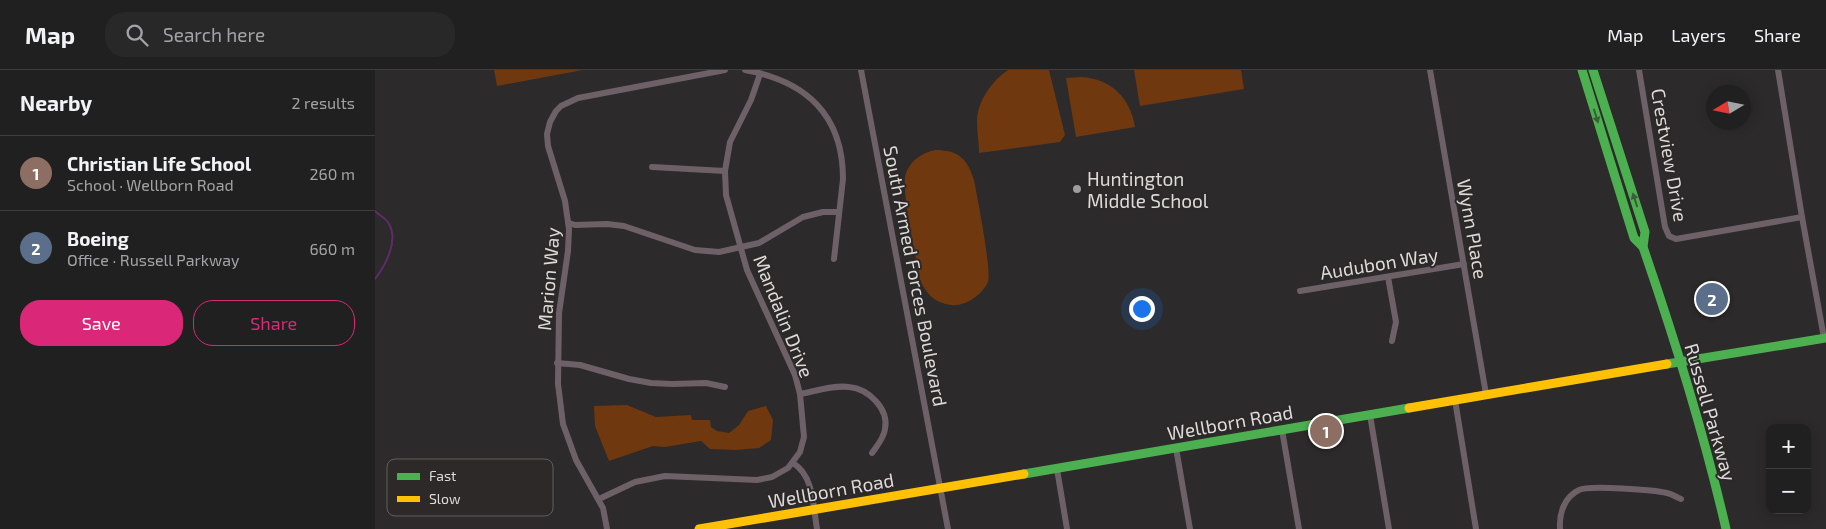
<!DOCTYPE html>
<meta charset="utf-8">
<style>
body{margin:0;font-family:"Exo 2",sans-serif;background:#292829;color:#f1f3f6}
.controls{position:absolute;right:15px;bottom:15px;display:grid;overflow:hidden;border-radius:10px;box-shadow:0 2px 12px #0003}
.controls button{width:45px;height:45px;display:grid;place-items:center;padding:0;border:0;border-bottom:1px solid #3e3e3e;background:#212020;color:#f1f3f6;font:25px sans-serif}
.compass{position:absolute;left:1331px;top:15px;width:45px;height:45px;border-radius:50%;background:#212020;box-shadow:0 2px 12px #0003;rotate:260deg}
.you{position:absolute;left:766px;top:238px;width:18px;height:18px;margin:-12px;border:4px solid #fff;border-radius:50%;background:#1a73e8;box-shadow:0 0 0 8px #1a73e833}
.badge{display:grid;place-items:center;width:32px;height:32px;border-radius:50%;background:#db2777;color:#fff;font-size:16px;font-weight:700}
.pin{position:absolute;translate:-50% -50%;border:2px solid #fff;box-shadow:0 1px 5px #0006}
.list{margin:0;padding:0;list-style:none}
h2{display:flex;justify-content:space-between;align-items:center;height:65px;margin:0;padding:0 20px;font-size:21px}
h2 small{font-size:16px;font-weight:400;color:#a2a3a5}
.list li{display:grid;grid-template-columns:32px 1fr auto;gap:15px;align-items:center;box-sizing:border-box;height:75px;padding:0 20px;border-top:1px solid #3e3e3e}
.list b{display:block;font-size:19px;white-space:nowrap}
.list p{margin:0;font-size:16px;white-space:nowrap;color:#a2a3a5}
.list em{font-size:16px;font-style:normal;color:#a2a3a5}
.actions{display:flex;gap:10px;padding:15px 20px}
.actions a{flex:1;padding:11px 0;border:1px solid #db2777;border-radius:20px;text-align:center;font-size:18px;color:#db2777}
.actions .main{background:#db2777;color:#fff}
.icon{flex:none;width:28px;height:28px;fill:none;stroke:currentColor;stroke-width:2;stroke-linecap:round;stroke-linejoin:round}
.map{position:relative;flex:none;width:1451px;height:459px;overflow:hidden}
header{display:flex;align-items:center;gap:30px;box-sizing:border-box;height:70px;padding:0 25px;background:#212020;border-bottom:1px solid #3e3e3e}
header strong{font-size:24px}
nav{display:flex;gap:28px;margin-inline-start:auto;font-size:18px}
.search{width:350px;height:45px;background:#292829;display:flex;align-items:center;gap:12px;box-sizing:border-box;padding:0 18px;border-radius:20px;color:#a2a3a5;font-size:19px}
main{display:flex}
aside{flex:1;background:#212020}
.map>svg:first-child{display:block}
.green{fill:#6f380f}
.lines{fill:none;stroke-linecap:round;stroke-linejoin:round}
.stream{stroke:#612b69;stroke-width:2}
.street{stroke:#6d6167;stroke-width:6}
.fast{stroke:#4caf50;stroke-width:9}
.slow{stroke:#ffc107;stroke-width:9}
.oneway{fill:#395f39}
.poi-dot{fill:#9e9c9c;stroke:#2d2929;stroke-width:2}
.labels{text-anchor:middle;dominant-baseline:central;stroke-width:4;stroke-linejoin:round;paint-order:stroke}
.street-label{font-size:19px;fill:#dcdada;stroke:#2d2929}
.poi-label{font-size:19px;fill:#dcdada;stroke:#2d2929;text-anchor:start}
.key{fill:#2d2929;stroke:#625e5e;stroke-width:1}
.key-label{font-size:14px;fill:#dcdada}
</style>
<header>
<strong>Map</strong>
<div class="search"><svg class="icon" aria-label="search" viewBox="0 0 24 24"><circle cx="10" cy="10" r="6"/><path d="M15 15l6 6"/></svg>Search here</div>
<nav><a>Map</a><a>Layers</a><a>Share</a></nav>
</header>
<main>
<aside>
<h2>Nearby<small>2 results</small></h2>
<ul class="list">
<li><span class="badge" style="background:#8d6e63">1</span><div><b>Christian Life School</b><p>School · Wellborn Road</p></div><em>260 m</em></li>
<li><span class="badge" style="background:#5c6f8a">2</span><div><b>Boeing</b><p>Office · Russell Parkway</p></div><em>660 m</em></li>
</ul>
<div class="actions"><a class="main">Save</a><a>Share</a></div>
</aside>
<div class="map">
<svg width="1451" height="459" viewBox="0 0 1451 459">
<rect width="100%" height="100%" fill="#2c2a2a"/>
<g class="green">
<polygon points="119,0 208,0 122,16"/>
<path d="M 633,0 L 674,0 L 690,65 L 685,72 L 604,83 C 604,73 602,62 602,52 C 602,31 617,11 633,0 Z"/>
<polygon points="759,0 866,0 869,19 765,36"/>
<path d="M 706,7 C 737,9 755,28 760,57 L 701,67 L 691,8 Z"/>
<path d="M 560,80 C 583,80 592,88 599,110 C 602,125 617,202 613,212 C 607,225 590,237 576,235 C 560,233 552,225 545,210 C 542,190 525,118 531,103 C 536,90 547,83 560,80 Z"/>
<polygon points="252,335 281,347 316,345 317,350 335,350 336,357 342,361 354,363 364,355 373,341 391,336 398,350 396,370 384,378 361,380 335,379 326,371 290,377 278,376 234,391 220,356 219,336"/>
</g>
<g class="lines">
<path class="stream" d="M 0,141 C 5,146 11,148 14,154 C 24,171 10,196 0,209"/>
<g class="street">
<path d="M 370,0 C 431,11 468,45 468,109 L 459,189"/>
<polyline points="486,0 573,459"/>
<polyline points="1055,0 1111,324"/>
<polyline points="1264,0 1290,157 1294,166 1301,169 1427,147"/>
<polyline points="1403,0 1427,147 1449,268"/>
<polyline points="277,97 350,101"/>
<polyline points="194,153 200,155 232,154 249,156 320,180 344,182 384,173 428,147 448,142 463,142"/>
<polyline points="1013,207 1021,252 1017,271"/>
<polyline points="925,221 1089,194"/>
<polyline points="182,293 205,295 254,309 276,313 297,314 331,313 350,317"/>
<path d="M 425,324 C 441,321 458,315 474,317 C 494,319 514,339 510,359 C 509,368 502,376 497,383"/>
<polyline points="1080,330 1101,459"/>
<polyline points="995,345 1014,459"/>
<polyline points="907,360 924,459"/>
<polyline points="801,378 815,459"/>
<path d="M 418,393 C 439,406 438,436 442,459"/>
<polyline points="682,399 692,459"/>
<polyline points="224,429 260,412 290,406 382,410 397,407 413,398 425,382 429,367 425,324 420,305 372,200 351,125 350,101 355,72 376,30 385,4"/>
<polyline points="232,459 228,438 201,390 188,354 183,314 184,243 193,181 194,159 190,131 173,76 172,64 175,52 181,41 186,36 203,28 350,0"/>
<path d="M 1185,459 C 1184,444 1189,427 1204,420 C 1213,415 1280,420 1292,423 C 1297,424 1301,427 1306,429"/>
</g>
<g class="fast">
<polyline points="1207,0 1259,168 1268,177"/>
<path d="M 1218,0 L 1270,162 L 1268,177 C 1300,270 1329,363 1351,459"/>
<polyline points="1292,294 1451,268"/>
<polyline points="649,404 1034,338"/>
</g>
<g class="slow">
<polyline points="1034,338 1292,294"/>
<polyline points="324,459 649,404"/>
</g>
</g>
<defs><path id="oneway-solid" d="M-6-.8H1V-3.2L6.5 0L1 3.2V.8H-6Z" transform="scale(1.25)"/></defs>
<g class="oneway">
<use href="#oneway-solid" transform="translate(1221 46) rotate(73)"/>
<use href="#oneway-solid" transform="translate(1260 130) rotate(-108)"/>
</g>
<circle class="poi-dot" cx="702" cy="119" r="5"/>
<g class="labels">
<g class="street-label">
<text transform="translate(1295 85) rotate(80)">Crestview Drive</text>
<text transform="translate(1098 159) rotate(80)">Wynn Place</text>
<text transform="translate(1004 193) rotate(-9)">Audubon Way</text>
<text transform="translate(541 206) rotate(79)">South Armed Forces Boulevard</text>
<text transform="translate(173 209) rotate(-85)">Marion Way</text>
<text transform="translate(409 246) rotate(68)">Mandalin Drive</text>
<text transform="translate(1336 342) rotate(74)">Russell Parkway</text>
<text transform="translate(855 352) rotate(-10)">Wellborn Road</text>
<text transform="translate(456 420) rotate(-10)">Wellborn Road</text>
</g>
<g class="poi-label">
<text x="712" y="108">Huntington<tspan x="712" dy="22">Middle School</tspan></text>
</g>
</g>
<rect x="12" y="389" width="166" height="57" rx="8" class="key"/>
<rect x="22" y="403" width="23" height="7" fill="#4caf50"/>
<rect x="22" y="426" width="23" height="6" fill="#ffc107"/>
<g class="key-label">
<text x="54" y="411">Fast</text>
<text x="54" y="434">Slow</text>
</g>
</svg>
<div class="controls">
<button>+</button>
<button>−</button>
</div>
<svg class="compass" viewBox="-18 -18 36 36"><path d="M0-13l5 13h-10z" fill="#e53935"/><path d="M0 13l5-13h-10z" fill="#a2a3a5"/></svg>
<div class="you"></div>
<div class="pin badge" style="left:951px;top:361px;background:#8d6e63">1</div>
<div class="pin badge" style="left:1337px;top:229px;background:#5c6f8a">2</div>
</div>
</main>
